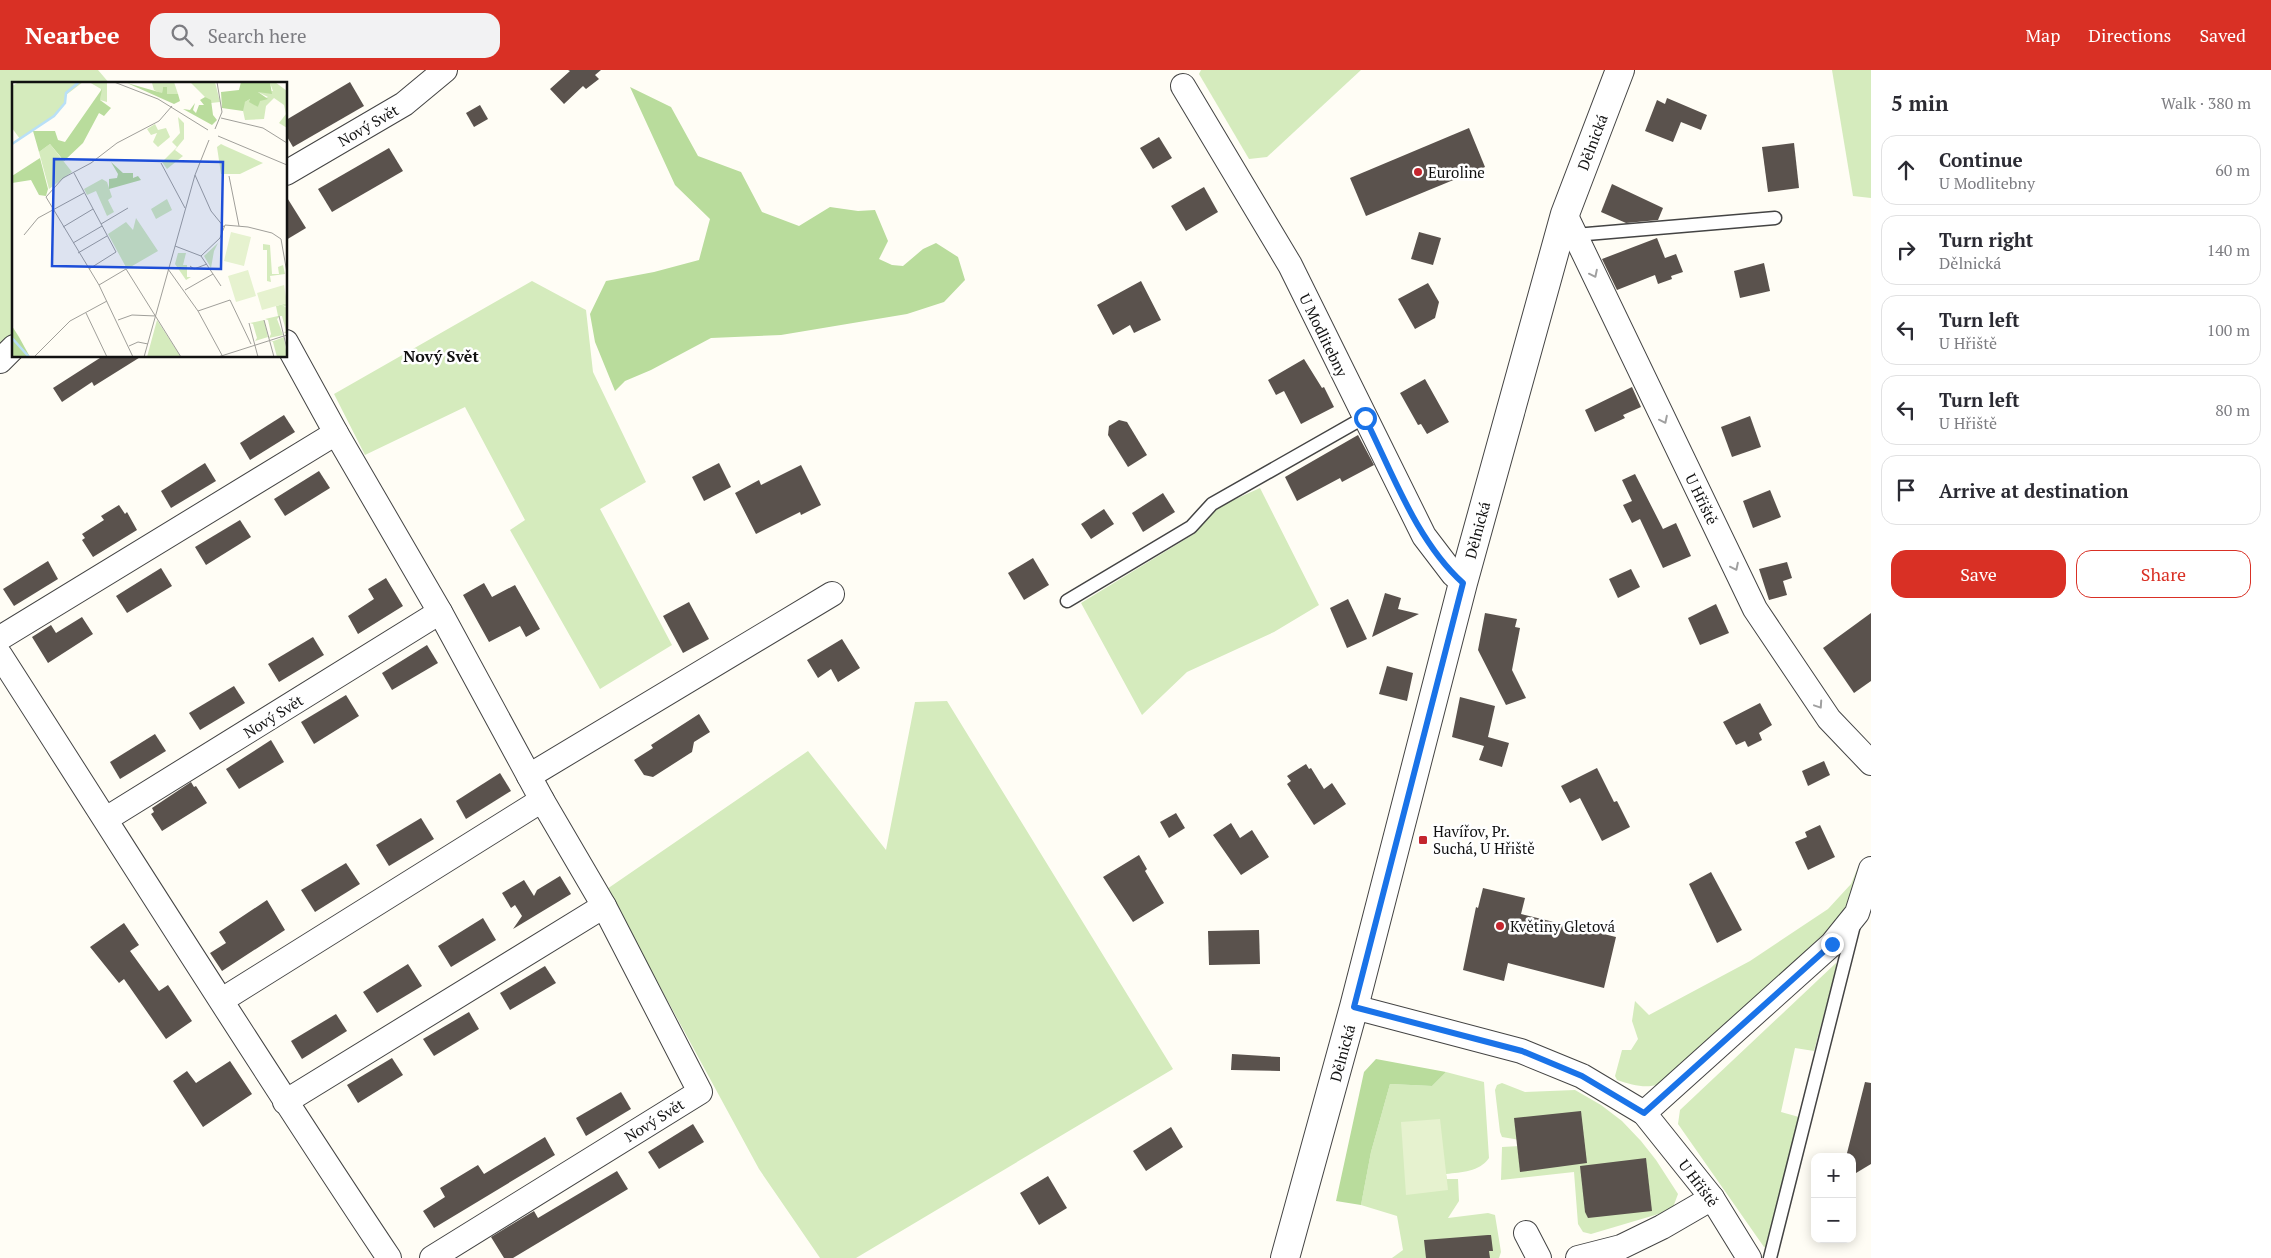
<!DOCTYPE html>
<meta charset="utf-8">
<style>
body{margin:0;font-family:"PT Serif",serif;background:#f2f2f3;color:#2b2b33}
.controls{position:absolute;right:15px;bottom:15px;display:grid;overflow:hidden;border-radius:10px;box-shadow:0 2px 12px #0003}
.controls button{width:45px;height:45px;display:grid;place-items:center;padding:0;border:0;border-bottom:1px solid #e1e1e2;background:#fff;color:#2b2b33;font:25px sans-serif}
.stop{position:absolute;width:15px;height:15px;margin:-11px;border:4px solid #1a73e8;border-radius:50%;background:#fff}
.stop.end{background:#1a73e8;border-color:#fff;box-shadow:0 1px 5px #0008}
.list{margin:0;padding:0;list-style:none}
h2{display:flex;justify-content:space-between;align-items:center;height:65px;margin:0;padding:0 20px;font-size:21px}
h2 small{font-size:16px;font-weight:400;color:#7c7c81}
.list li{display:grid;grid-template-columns:32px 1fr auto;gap:15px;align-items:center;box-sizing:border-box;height:70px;margin:0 10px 10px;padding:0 10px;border:1px solid #e1e1e2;border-radius:15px}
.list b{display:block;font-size:19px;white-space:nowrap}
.list p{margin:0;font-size:16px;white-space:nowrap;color:#7c7c81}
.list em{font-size:16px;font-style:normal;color:#7c7c81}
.actions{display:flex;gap:10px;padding:15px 20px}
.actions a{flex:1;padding:11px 0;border:1px solid #d93025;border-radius:15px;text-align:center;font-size:18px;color:#d93025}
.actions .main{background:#d93025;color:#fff}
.icon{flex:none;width:28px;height:28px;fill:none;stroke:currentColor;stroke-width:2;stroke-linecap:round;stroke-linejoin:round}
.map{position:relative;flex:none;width:1871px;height:1188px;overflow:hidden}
header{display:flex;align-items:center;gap:30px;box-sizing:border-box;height:70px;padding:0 25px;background:#d93025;color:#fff}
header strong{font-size:24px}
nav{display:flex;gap:28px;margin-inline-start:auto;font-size:18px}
.search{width:350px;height:45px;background:#f2f2f3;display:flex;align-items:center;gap:12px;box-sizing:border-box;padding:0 18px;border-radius:15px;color:#7c7c81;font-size:19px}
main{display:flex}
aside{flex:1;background:#fff}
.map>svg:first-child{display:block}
.green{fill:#d5ebbd}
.forest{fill:#b9dc9c}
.pitch{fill:#e6f2cf}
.building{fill:#5a524d}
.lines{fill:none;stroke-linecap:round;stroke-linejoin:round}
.service-casing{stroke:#444;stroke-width:15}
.minor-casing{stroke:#444;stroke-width:26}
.tertiary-casing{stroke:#444;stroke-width:30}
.service{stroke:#fff;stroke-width:12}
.minor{stroke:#fff;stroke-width:24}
.tertiary{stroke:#fff;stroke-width:28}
.oneway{stroke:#a0a0a0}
.route{stroke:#1a73e8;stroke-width:6}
.poi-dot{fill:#c4262e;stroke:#fff;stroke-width:2}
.labels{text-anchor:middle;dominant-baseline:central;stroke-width:5;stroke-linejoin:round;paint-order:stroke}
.street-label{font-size:15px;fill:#111;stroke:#fff}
.poi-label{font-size:15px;fill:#111;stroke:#fff;text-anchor:start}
.neighbourhood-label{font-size:16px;font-weight:bold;fill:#111;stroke:#fff}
.inset-river{fill:none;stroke:#b9e0f7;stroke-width:2.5}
.inset-road{fill:none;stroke:#a09f9a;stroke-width:1}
.view{fill:#1d4ed8;fill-opacity:0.15;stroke:#1d4ed8;stroke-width:2.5}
.inset-edge{fill:none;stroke:#111;stroke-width:2.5}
</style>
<header>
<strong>Nearbee</strong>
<div class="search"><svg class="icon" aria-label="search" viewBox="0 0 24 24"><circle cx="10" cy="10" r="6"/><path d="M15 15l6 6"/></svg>Search here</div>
<nav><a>Map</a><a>Directions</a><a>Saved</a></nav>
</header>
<main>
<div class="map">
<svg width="1871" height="1188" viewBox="0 0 1871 1188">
<rect width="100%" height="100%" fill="#fffdf5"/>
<g class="green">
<polygon points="0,0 98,0 110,14 14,14 14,265 0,277"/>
<polygon points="1201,0 1361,0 1267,87 1249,89 1199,4"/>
<polygon points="1832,0 1871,0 1871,128 1853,126"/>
<polygon points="532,211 586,240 593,302 646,412 600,439 672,575 600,619 510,460 525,450 465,337 365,385 334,324"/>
<polygon points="1260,418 1319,535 1274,562 1187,602 1142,645 1081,533 1194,464 1218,437"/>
<polygon points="947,631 1173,999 856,1188 820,1188 759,1099 607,819 808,681 886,780 915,632"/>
<path d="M 1858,797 C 1855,823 1849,834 1833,855 L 1672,1009 C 1653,1020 1637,1017 1617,1010 L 1615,1006 L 1622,980 L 1631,980 L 1638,969 L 1632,951 L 1635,931 L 1649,945 L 1750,891 L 1828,839 L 1851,814 Z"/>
<polygon points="1836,893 1837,896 1814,981 1795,978 1781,1042 1799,1047 1768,1179 1764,1177 1678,1054 1680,1040"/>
<path d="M 1446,1002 L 1484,1012 L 1489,1088 C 1479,1102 1462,1102 1446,1104 L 1447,1109 L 1458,1109 L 1459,1131 L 1448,1148 L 1488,1143 L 1495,1145 L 1501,1182 L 1499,1188 L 1392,1188 L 1403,1180 L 1397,1146 L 1361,1135 L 1371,1082 L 1390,1014 L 1432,1016 Z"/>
<polygon points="1502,1013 1525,1022 1575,1020 1601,1035 1622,1051 1641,1071 1656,1090 1678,1124 1672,1140 1591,1164 1583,1162 1578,1154 1574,1102 1501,1110 1502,1077 1520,1076 1520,1070 1502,1067 1500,1062 1495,1020 1497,1015"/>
</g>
<g class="forest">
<polygon points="630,17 671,37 698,86 741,102 762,142 799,156 830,137 858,141 875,140 888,171 879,189 892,195 903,196 923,179 936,173 958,187 965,210 944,232 907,244 781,265 711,268 651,300 625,311 615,321 595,272 590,244 606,211 654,202 699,190 710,149 675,115"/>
<polygon points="1376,989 1446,1002 1432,1016 1390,1014 1371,1082 1361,1135 1336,1131 1364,1002"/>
</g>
<polygon class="pitch" points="1440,1049 1448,1120 1406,1125 1401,1052"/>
<g class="building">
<polygon points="568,0 601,0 595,5 599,9 586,19 583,16 564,34 550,19 570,1"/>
<polygon points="350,12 364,36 293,77 286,65 286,50"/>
<polygon points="1667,28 1707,45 1701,60 1681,52 1673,72 1645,61 1657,30 1665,34"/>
<polygon points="480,35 488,49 474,57 466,43"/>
<polygon points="1469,58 1485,97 1366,146 1350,108"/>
<polygon points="1159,67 1172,88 1153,99 1140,78"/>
<polygon points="1794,73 1799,118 1768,122 1762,77"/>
<polygon points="389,78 403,101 332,142 318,119"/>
<polygon points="1612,114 1663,138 1658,150 1626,153 1601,142"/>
<polygon points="1204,117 1218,142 1186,161 1171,136"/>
<polygon points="286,126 306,158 286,170"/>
<polygon points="1419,162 1441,168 1433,195 1411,189"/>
<polygon points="1657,168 1665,188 1676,184 1683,202 1671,206 1672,209 1658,214 1655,205 1617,220 1602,189"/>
<polygon points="1764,193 1770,221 1740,228 1734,201"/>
<polygon points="1141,211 1161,250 1134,263 1130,255 1113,265 1097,235"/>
<polygon points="1428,213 1439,232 1435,248 1415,259 1398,229"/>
<polygon points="103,286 142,286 94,316 92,312 62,332 53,318"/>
<polygon points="1304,289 1322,318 1324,317 1334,337 1301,354 1284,321 1276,325 1268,310"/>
<polygon points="1425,309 1449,352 1427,364 1421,354 1418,355 1400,323"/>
<polygon points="1632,317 1641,337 1623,345 1625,348 1595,362 1585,340"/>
<polygon points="284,345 295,362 250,390 240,373"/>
<polygon points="1750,346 1761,377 1732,387 1721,357"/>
<polygon points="1119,350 1127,352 1147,385 1128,397 1108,365 1109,356"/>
<polygon points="1358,365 1374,395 1342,412 1340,408 1297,431 1285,407"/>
<polygon points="205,393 216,411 171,438 161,421"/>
<polygon points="719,393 731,417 704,431 692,407"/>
<polygon points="801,395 821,435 801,445 800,442 756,464 735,423 759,410 761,415"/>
<polygon points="319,401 330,418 285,446 274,429"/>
<polygon points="1635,404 1663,459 1676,453 1691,486 1663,498 1640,449 1632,453 1623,435 1632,431 1622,410"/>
<polygon points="1770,420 1781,447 1753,458 1743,431"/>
<polygon points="1163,423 1175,442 1143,462 1132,443"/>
<polygon points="119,435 125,444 127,442 137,460 93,487 82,470 85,468 82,464 104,450 101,446"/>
<polygon points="1104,439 1114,454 1091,469 1081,454"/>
<polygon points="240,450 251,467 206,495 195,477"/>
<polygon points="1033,488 1049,515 1024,530 1008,503"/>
<polygon points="48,491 58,509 14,536 3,519"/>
<polygon points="1787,492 1792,508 1783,511 1787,525 1769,530 1759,499"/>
<polygon points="161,498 172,516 127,543 116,526"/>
<polygon points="1631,499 1640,517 1618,528 1609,509"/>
<polygon points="386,508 403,536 358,564 348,546 374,529 368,519"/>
<polygon points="484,513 492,527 515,515 540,559 526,567 520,556 489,572 463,525"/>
<polygon points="1385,523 1401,528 1398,539 1419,544 1372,567"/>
<polygon points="1348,529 1367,569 1347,578 1330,538"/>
<polygon points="689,532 709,569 683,583 663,546"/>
<polygon points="1716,534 1729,563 1700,575 1688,548"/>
<polygon points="1485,543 1517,549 1515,557 1520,558 1512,600 1526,628 1506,635 1478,580"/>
<polygon points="1871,543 1871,611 1854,623 1823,578"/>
<polygon points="82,547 93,564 48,593 32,567 51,555 56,563"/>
<polygon points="313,567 324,585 279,612 268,594"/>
<polygon points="842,569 860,598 838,612 831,599 818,608 807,590"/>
<polygon points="427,575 438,593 392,620 382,603"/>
<polygon points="1387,596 1413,603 1407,631 1379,624"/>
<polygon points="234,616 245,633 200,660 189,643"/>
<polygon points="346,625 359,646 314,674 301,652"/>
<polygon points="1460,627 1495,636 1488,667 1509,673 1502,697 1479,690 1484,676 1452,667"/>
<polygon points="1760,633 1772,655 1759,663 1762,670 1748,677 1745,671 1736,675 1723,652"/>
<polygon points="699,644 710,662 694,672 692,682 653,707 644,705 634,690 653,678 651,675"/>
<polygon points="155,664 166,681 120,709 110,692"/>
<polygon points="271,670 284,692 239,719 226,699"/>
<polygon points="1824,691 1830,705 1808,716 1802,701"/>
<polygon points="1306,694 1309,699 1311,698 1324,719 1332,713 1346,734 1314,755 1287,714 1291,711 1287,706"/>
<polygon points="1597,698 1614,732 1617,731 1630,757 1602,771 1580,728 1570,733 1561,716"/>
<polygon points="500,703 511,721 466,749 456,731"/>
<polygon points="191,712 194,717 196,716 207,733 162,761 151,744 154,742 152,738"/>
<polygon points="1176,743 1185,758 1169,768 1160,752"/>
<polygon points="421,748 434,769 389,796 376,775"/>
<polygon points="1231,753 1240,768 1252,760 1269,787 1241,805 1213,765"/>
<polygon points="1820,755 1835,787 1808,800 1795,772 1807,767 1805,762"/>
<polygon points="1139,785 1147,799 1145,801 1164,833 1133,852 1103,807"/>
<polygon points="346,793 360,814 315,842 301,820"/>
<polygon points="1711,802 1742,860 1717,873 1689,814"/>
<polygon points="560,806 571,824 513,859 522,846 515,835 511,838 502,823 524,810 534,826 537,820"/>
<polygon points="1483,818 1525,828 1521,844 1616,867 1604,918 1508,893 1504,911 1463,900 1476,837 1478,838"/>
<polygon points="267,830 285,860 222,901 210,883 226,873 219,862"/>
<polygon points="483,848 496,870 451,897 438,876"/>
<polygon points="124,853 139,875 130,881 159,921 168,915 192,951 166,969 124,909 119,913 90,877"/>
<polygon points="1259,860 1260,894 1209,895 1208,861"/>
<polygon points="408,894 422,916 377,943 363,922"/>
<polygon points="545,896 556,913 510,940 500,923"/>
<polygon points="469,942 479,959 434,986 423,969"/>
<polygon points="336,944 347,961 302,989 291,971"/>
<polygon points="1232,984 1280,987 1280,1001 1231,1000"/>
<polygon points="392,988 403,1005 358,1033 347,1015"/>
<polygon points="230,991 252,1024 203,1057 173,1011 187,1001 196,1013"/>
<polygon points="1865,1012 1871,1013 1871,1094 1856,1103 1852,1098 1852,1087 1846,1087"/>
<polygon points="621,1022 631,1039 586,1066 576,1048"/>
<polygon points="1581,1041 1587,1093 1520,1102 1514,1048"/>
<polygon points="693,1054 704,1072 659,1099 648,1082"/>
<polygon points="1171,1057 1183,1077 1146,1101 1133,1081"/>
<polygon points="545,1067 555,1085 434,1158 423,1141 445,1127 440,1118 478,1095 484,1104"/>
<polygon points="1646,1088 1652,1141 1588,1148 1585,1142 1580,1096"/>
<polygon points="617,1101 628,1119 513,1188 504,1188 491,1167 534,1141 538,1148"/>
<polygon points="1048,1106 1067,1138 1039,1155 1020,1123"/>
<polygon points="1488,1165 1491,1165 1493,1181 1489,1181 1490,1188 1426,1188 1424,1170"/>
</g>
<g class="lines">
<g class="service-casing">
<g id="service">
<polyline points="1575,165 1775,148"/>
<polyline points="1067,531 1191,457 1212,434 1365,347"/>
<polyline points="1770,1188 1854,855"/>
</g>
</g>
<g class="minor-casing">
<g id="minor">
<polyline points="1183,16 1290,195 1424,466 1453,504 1463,513"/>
<polyline points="286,103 404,34 445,0"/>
<polyline points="1565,144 1755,539 1829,649 1871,693"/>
<polyline points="286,272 336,363 440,542 542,730 604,836 700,1022 432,1188"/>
<polyline points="0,291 14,277"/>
<polyline points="0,568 336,363"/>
<path d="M 0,585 C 129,786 256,989 389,1188"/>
<polyline points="529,706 832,524"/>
<polyline points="106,749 440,542"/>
<polyline points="222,930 542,730"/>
<polyline points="1354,937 1521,981 1582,1006 1644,1043 1712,1128 1749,1188"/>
<polyline points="285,1032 604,836"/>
<polyline points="1644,1043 1832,874 1857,843 1871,799"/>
<polyline points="1526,1163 1539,1188"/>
<polyline points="1578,1188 1621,1177 1662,1157 1712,1128"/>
</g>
</g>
<g class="tertiary-casing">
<polyline id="tertiary" points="1285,1188 1354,937 1463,513 1565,144 1620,0"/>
</g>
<use href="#service" class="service"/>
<use href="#minor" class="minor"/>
<use href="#tertiary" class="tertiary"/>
</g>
<defs><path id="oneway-chevron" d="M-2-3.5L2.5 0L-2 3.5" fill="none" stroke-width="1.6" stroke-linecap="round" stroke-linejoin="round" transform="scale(1.25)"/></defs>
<g class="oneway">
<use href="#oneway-chevron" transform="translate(1594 204) rotate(64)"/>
<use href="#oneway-chevron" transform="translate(1664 350) rotate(64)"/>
<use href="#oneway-chevron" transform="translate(1735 497) rotate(64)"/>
<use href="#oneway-chevron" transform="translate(1819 635) rotate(56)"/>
</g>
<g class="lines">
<path class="route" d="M 1365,348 C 1392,402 1417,472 1463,513 L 1354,937 L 1522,981 L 1582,1006 L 1644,1043 L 1832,874"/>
</g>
<g class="poi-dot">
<circle cx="1418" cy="102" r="5"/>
<rect x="1418" y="765" width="10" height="10" rx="2.5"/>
<circle cx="1500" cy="856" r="5"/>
</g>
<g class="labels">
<g class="street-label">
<text transform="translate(368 55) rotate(-30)">Nový Svět</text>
<text transform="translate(1592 72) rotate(-69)">Dělnická</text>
<text transform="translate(1324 265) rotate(64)">U Modlitebny</text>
<text transform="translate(1702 429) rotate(64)">U Hřiště</text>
<text transform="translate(1477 460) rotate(-75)">Dělnická</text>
<text transform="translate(273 646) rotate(-32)">Nový Svět</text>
<text transform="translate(1342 983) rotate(-75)">Dělnická</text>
<text transform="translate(654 1050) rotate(-32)">Nový Svět</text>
<text transform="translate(1699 1113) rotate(53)">U Hřiště</text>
</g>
<g class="poi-label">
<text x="1428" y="102">Euroline</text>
<text x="1433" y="761">Havířov, Pr.<tspan x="1433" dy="17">Suchá, U Hřiště</tspan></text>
<text x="1510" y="856">Květiny Gletová</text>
</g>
<g class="neighbourhood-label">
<text x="441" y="286">Nový Svět</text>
</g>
</g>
<g transform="translate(12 12)">
<rect width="275" height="275" fill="#fffdf5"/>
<path d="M 7,0 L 71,0 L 54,13 L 53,21 L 42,34 L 8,57 L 0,46 L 0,4 ZM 77,0 L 95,0 L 95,20 L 88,18 L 89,7 ZM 150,0 L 162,0 L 166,12 L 155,12 L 151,5 L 150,12 L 142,8 L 140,1 ZM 178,0 L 203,0 L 208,20 L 199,21 ZM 263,0 L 275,9 L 275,46 L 267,41 L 274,32 L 272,23 L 262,16 L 254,24 L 252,37 L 233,38 L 230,24 L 233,20 L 238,17 L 246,25 L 247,19 L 256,15 L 246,10 L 261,9 L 258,1 ZM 166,35 L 172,41 L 172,57 L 163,68 L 171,74 L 155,87 L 150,80 L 165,65 L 160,60 L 168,51 ZM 143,42 L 146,48 L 154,46 L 158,55 L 146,65 L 141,60 L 145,51 L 139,53 L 135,47 ZM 38,62 L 60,90 L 37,107 L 27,70 ZM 209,62 L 213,64 L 251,81 L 228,92 L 209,92 L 205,65 ZM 90,97 L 95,100 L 100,115 L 96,118 L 102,130 L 95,134 L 84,109 L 75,113 L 72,107 ZM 155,117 L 160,128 L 144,137 L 139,127 ZM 124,136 L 146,169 L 115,187 L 96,152 L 114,140 L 121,148 ZM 206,161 L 202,169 L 199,186 L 192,174 ZM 251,162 L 258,163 L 260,192 L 267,192 L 266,185 L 271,183 L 273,192 L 258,194 L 259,200 L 255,199 L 255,168 L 251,168 ZM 166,171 L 174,171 L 171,183 L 175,183 L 175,195 L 179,195 L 174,198 L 163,182 ZM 275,221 L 275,225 L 270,223 L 275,226 L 275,251 L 272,251 L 274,249 L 270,234 L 268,234 L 265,237 L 271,253 L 257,256 L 259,252 L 256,238 L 253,237 L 266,234 L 264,224 ZM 145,238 L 169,275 L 135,275 ZM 252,238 L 256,255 L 243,259 L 245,256 L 241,242 L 238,241 ZM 272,255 L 275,275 L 265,275 L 261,260 L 259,260 Z" fill="#d5ebbd"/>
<path d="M 229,0 L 258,0 L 260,12 L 246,10 L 256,17 L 248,19 L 246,25 L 237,20 L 238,17 L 233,20 L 231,29 L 210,26 L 209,10 L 227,8 ZM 115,1 L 150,11 L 151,5 L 155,5 L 155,12 L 166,12 L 168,19 L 162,22 ZM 90,7 L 88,18 L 99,26 L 92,34 L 87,31 L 71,61 L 52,79 L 38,62 L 27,70 L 21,49 L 43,49 L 46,58 L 53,60 ZM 193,15 L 199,18 L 201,33 L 205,38 L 200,43 L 171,27 L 178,28 L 183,21 L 181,28 L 184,31 L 187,23 L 192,23 L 188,18 ZM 28,76 L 36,107 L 34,114 L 27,113 L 19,98 L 0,101 L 0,94 ZM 99,80 L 111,91 L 121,91 L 121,96 L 126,94 L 129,98 L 97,107 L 97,97 L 105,96 L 106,92 ZM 0,244 L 7,255 L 18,275 L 0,275 Z" fill="#b9dc9c"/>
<path d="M 219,150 L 239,155 L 232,184 L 212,179 ZM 236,188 L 244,214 L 224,220 L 216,194 ZM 272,203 L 275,221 L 250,228 L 245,211 Z" fill="#e6f2cf"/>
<path class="inset-river" d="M 0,62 L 42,34 L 53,21 L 54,11 L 67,0M 0,256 L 17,275"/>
<path class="inset-road" d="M 102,0 L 146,17 L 196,48M 209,36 L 251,46 L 275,61M 203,47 L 210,30 L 205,0M 206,54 L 275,83M 149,81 L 173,126M 62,91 L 104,170 L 77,187M 183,93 L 199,129 L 212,145M 217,94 L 227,144M 89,142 L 116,126M 51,145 L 81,127M 12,153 L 26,136 L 72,111M 61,161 L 90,144M 163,164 L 189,174 L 209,204M 66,171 L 95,154M 189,174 L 208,156 L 213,143 L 236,145 L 260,151 L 269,157 L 275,191M 178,184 L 182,187 L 195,182M 156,187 L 186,229 L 211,275M 87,203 L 114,187 L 169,275M 173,208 L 201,192M 186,229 L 218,218 L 239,262M 74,231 L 95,275M 267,234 L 275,267M 106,238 L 120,233 L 144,234M 252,238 L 262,275M 237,241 L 246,275M 117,264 L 126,260 L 136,262M 22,275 L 58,239 L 95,219M 121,275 L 87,203 L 34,115 L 51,96 L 79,81 L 105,61 L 147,39 L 160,24M 132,275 L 183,93 L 197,58M 206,275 L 275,253"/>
<path class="view" d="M 42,77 L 211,80 L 209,187 L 40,184 Z"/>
<rect width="275" height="275" class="inset-edge"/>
</g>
</svg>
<div class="controls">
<button>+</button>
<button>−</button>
</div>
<div class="stop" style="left:1365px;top:348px"></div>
<div class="stop end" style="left:1832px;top:874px"></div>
</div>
<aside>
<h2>5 min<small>Walk · 380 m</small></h2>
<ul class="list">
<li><svg class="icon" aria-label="ahead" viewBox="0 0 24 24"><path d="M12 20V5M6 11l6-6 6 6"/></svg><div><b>Continue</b><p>U Modlitebny</p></div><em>60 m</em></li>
<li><svg class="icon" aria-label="right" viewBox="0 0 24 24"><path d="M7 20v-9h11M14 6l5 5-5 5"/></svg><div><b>Turn right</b><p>Dělnická</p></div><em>140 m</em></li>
<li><svg class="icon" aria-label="left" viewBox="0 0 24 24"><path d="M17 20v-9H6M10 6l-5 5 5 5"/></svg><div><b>Turn left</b><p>U Hřiště</p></div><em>100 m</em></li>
<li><svg class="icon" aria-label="left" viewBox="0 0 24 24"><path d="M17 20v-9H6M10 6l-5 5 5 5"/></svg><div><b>Turn left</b><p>U Hřiště</p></div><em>80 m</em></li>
<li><svg class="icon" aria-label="arrive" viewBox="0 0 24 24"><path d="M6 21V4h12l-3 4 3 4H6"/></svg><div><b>Arrive at destination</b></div></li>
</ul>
<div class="actions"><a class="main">Save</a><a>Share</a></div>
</aside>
</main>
